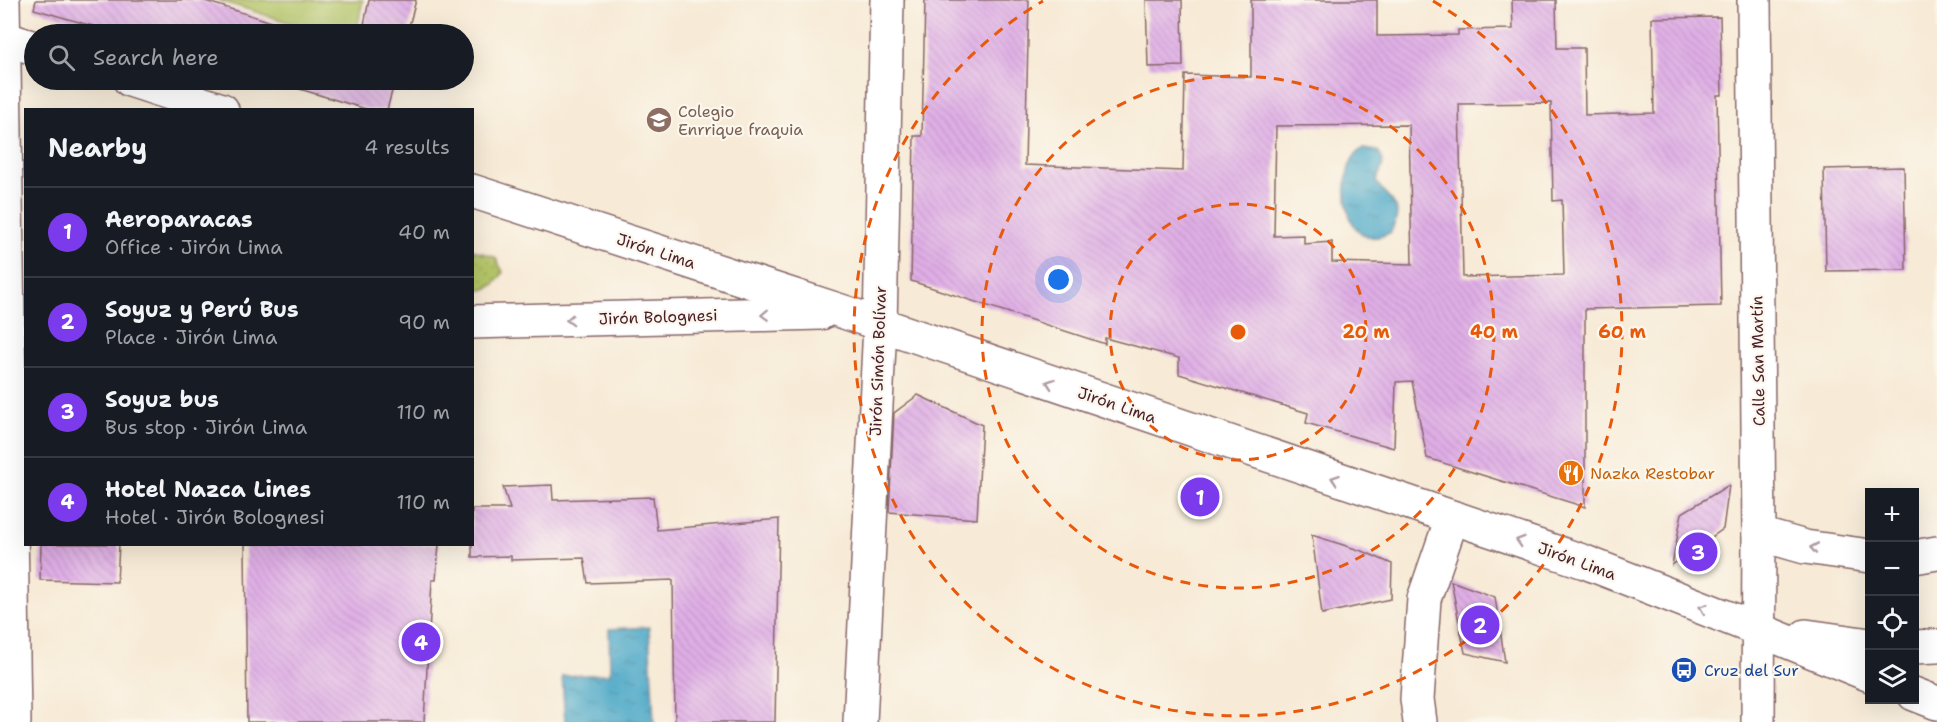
<!DOCTYPE html>
<meta charset="utf-8">
<style>
body{margin:0;font-family:"Shantell Sans",sans-serif;background:#20242c;color:#f1f3f6}
.controls{position:absolute;right:18px;bottom:18px;display:grid;overflow:hidden;border-radius:0px;box-shadow:0 6px 24px #0002}
.controls button{width:54px;height:54px;display:grid;place-items:center;padding:0;border:0;border-bottom:2px solid #363941;background:#171b24;color:#f1f3f6;font:30px sans-serif}
.you{position:absolute;left:1059px;top:280px;width:21px;height:21px;margin:-15px;border:4px solid #fff;border-radius:50%;background:#1a73e8;box-shadow:0 0 0 9px #1a73e833}
.badge{display:grid;place-items:center;width:39px;height:39px;border-radius:50%;background:#7c3aed;color:#fff;font-size:20px;font-weight:700}
.pin{position:absolute;translate:-50% -50%;border:3px solid #fff;box-shadow:0 2px 6px #0006}
.list{margin:0;padding:0;list-style:none}
h2{display:flex;justify-content:space-between;align-items:center;height:78px;margin:0;padding:0 24px;font-size:26px}
h2 small{font-size:20px;font-weight:400;color:#9ea1a6}
.list li{display:grid;grid-template-columns:39px 1fr auto;gap:18px;align-items:center;box-sizing:border-box;height:90px;padding:0 24px;border-top:2px solid #363941}
.list b{display:block;font-size:22px;white-space:nowrap}
.list p{margin:0;font-size:20px;white-space:nowrap;color:#9ea1a6}
.list em{font-size:20px;font-style:normal;color:#9ea1a6}
.icon{flex:none;width:33px;height:33px;fill:none;stroke:currentColor;stroke-width:2;stroke-linecap:round;stroke-linejoin:round}
.map{position:relative;flex:none;width:1937px;height:722px;overflow:hidden}
.search{position:absolute;background:#171b24;box-shadow:0 6px 24px #0002;left:24px;top:24px;width:450px;height:66px;display:flex;align-items:center;gap:15px;box-sizing:border-box;padding:0 21px;border-radius:33px;color:#9ea1a6;font-size:22px}
.panel{position:absolute;background:#171b24;box-shadow:0 6px 24px #0002;left:24px;top:108px;width:450px;height:438px;border-radius:0px}
.map>svg:first-child{display:block}
.grass{fill:url(#grass-dots);stroke:#7f724a;stroke-width:1.5}
.garden{fill:#b4c568;stroke:#7f724a;stroke-width:1.5}
.water{fill:url(#water-ripples);stroke:#486278;stroke-width:1.5}
.building{fill:url(#building-back-hatch);fill-rule:evenodd}
.lines{fill:none;stroke-linecap:round;stroke-linejoin:round}
.minor-casing{stroke:#876667;stroke-width:36}
.minor{stroke:#fff;stroke-width:33}
.oneway{stroke:#ae9aa0}
.ring{fill:none;stroke:#e8590c;stroke-width:3;stroke-dasharray:10 8}
.labels{text-anchor:middle;dominant-baseline:central;stroke-width:4.5;stroke-linejoin:round;paint-order:stroke}
.education-label{font-size:16px;fill:#785e54;stroke:#fbf7ec;text-anchor:start}
.street-label{font-size:16px;fill:#4a1f2b;stroke:#fbf7ec}
.food-label{font-size:16px;fill:#c56008;stroke:#fbf7ec;text-anchor:start}
.transit-label{font-size:16px;fill:#164399;stroke:#fbf7ec;text-anchor:start}
.centre{fill:#e8590c;stroke:#fbf7ec;stroke-width:3}
.ring-label{font-size:18px;text-anchor:middle;font-weight:bold;fill:#e8590c;stroke:#fbf7ec;stroke-width:4.5;stroke-linejoin:round;paint-order:stroke}
</style>
<div class="map">
<svg width="1937" height="722" viewBox="0 0 1937 722">
<defs>
<pattern id="grass-dots" width="8" height="8" patternUnits="userSpaceOnUse" patternTransform="scale(1.5)"><rect width="8" height="8" fill="#b4c568"/><path d="M2 2h.1M6 6h.1" fill="none" stroke="#9ca95a" stroke-width="1.8" stroke-linecap="round"/></pattern>
<pattern id="water-ripples" width="26" height="14" patternUnits="userSpaceOnUse" patternTransform="scale(1.5)"><rect width="26" height="14" fill="#47a6c6"/><path d="M2 4q2-2 4 0t4 0M15 11q2-2 4 0t4 0" fill="none" stroke="#3d87a1"/></pattern>
<pattern id="building-back-hatch" width="6" height="6" patternUnits="userSpaceOnUse" patternTransform="scale(1.5)"><rect width="6" height="6" fill="#dfaee6"/><path d="M-1 5l2 2M0 0l6 6M5-1l2 2" fill="none" stroke="#c195c5"/></pattern>
</defs>
<rect width="100%" height="100%" fill="#fbf7ec"/>
<filter id="ink" filterUnits="userSpaceOnUse"><feTurbulence type="fractalNoise" baseFrequency=".0167" numOctaves="2"/><feDisplacementMap in="SourceGraphic" scale="12" xChannelSelector="R" yChannelSelector="G"/><feConvolveMatrix kernelMatrix="1 2 1 2 8 2 1 2 1" color-interpolation-filters="sRGB"/></filter>
<filter id="wash" filterUnits="userSpaceOnUse"><feTurbulence type="fractalNoise" baseFrequency=".008" numOctaves="4" result="noise"/><feDisplacementMap in="SourceGraphic" scale="24" xChannelSelector="R" yChannelSelector="G"/><feGaussianBlur stdDeviation="1.35" result="paint"/><feColorMatrix in="noise" values="0 0 0 0 0 0 0 0 0 0 0 0 0 0 0 0 0 1.4 0 .05"/><feComposite in="paint" operator="in"/></filter>
<g filter="url(#wash)">
<rect width="100%" height="100%" fill="#f7ead6"/>
<path class="grass" d="M 473,250 L 495,257 L 503,272 C 496,285 488,291 473,291 Z"/>
<polygon class="garden" points="218,0 363,0 356,34 325,34"/>
<g class="water">
<path d="M 1363,149 L 1378,151 C 1387,162 1381,170 1376,181 C 1387,202 1407,201 1391,232 C 1340,261 1334,161 1363,149 Z"/>
<polygon points="649,627 654,722 565,722 562,676 610,674 609,629"/>
</g>
<g id="blocks">
<g class="building">
<polygon points="36,0 202,0 310,34 120,34 34,9"/>
<polygon points="369,0 416,0 407,34 362,34"/>
<path d="M 925,0 L 1029,0 L 1025,165 L 1183,171 L 1185,75 L 1251,77 L 1251,0 L 1377,0 L 1377,36 L 1458,35 L 1458,30 L 1513,29 L 1512,0 L 1556,0 L 1557,48 L 1584,48 L 1585,115 L 1654,113 L 1652,18 L 1720,17 L 1722,95 L 1717,95 L 1721,306 L 1585,309 L 1585,507 L 1427,458 L 1412,381 L 1396,382 L 1394,448 L 1306,423 L 1308,413 L 1179,374 L 1179,358 L 1105,338 L 1105,344 L 911,281 L 914,136 L 922,136 ZM 1551,103 L 1553,201 L 1562,200 L 1564,275 L 1463,277 L 1459,104 ZM 1409,125 L 1412,264 L 1332,262 L 1332,242 L 1304,244 L 1304,235 L 1274,236 L 1276,126 Z"/>
<polygon points="1146,0 1182,0 1183,66 1148,67"/>
<polygon points="270,80 395,80 387,110 369,110"/>
<polygon points="1904,167 1906,270 1826,271 1824,169"/>
<polygon points="918,395 982,425 977,519 889,512 894,413"/>
<polygon points="552,485 553,500 653,497 657,530 779,519 775,722 675,722 673,580 588,583 584,558 511,560 511,556 472,557 472,509 510,509 503,487"/>
<polygon points="1729,485 1723,529 1672,565 1682,513"/>
<polygon points="1312,535 1365,552 1392,564 1391,599 1322,614"/>
<polygon points="41,544 119,544 117,582 40,580"/>
<polygon points="245,544 439,544 436,580 432,580 424,722 247,722"/>
<polygon points="1451,581 1495,597 1505,662 1465,653"/>
</g>
</g>
</g>
<g filter="url(#ink)">
<use href="#blocks" fill-opacity="0" stroke="#876667" stroke-width="1.5"/>
<g class="lines">
<g class="minor-casing">
<g id="minor">
<polyline points="3,0 14,722"/>
<polyline points="1754,0 1759,534 1758,722"/>
<polyline points="0,37 34,48"/>
<polyline points="130,80 222,110"/>
<polyline points="472,191 844,312 1585,562 1757,629 1870,675"/>
<polyline points="472,322 821,313"/>
<polyline points="1759,534 1805,547 1870,556"/>
<polyline points="1914,557 1937,553"/>
<polyline points="1806,636 1870,645"/>
<polyline points="1914,647 1937,646"/>
<polyline points="1914,694 1937,703"/>
<polyline points="860,722 880,326 887,0"/>
<polyline points="1420,722 1417,699 1424,599 1452,518"/>
</g>
</g>
<use href="#minor" class="minor"/>
</g>
<defs><path id="oneway-chevron" d="M-2-3.5L2.5 0L-2 3.5" fill="none" stroke-width="1.6" stroke-linecap="round" stroke-linejoin="round" transform="scale(1.5)"/></defs>
<g class="oneway">
<use href="#oneway-chevron" transform="translate(765 315) rotate(178)"/>
<use href="#oneway-chevron" transform="translate(570 320) rotate(178)"/>
<use href="#oneway-chevron" transform="translate(1050 383) rotate(-161)"/>
<use href="#oneway-chevron" transform="translate(1335 479) rotate(-161)"/>
<use href="#oneway-chevron" transform="translate(1520 541) rotate(-162)"/>
<use href="#oneway-chevron" transform="translate(1814 548) rotate(-170)"/>
<use href="#oneway-chevron" transform="translate(1703 608) rotate(-159)"/>
</g>
</g>
<g class="ring">
<circle cx="1238" cy="332" r="128"/>
<circle cx="1238" cy="332" r="256"/>
<path d="M1433 1A384 384 0 1 1 1043 1"/>
</g>
<defs>
<g id="school-disc" transform="scale(1.35)"><circle r="9.5" fill="#8d6e63" stroke="#fbf7ec"/><path d="M0-5L7-2L0 1L-7-2ZM-4 1L0 2.5L4 1V4Q0 6-4 4Z" fill="#fff"/></g>
<g id="restaurant-disc" transform="scale(1.35)"><circle r="9.5" fill="#e8710a" stroke="#fbf7ec"/><path d="M-5-6h1v4h1v-4h1v4h1v-4h1v5L-1.5 .5V6h-2V.5L-5-1ZM5-6V6H3V1.5H1.5Q1.5-4 5-6Z" fill="#fff"/></g>
<g id="bus-disc" transform="scale(1.35)"><circle r="9.5" fill="#1a4fb4" stroke="#fbf7ec"/><path d="M-5-6H5V4H4V6H2V4H-2V6H-4V4H-5ZM-3.5-4V0h7V-4ZM-3.5 1.2v1.5H-2V1.2ZM2 1.2v1.5H3.5V1.2Z" fill="#fff"/></g>
</defs>
<g fill-rule="evenodd">
<use href="#school-disc" x="659" y="120"/>
<use href="#restaurant-disc" x="1571" y="473"/>
<use href="#bus-disc" x="1684" y="670"/>
</g>
<g class="labels">
<g class="education-label">
<text x="678" y="111">Colegio<tspan x="678" dy="18">Enrrique fraquia</tspan></text>
</g>
<g class="street-label">
<text transform="translate(656 251) rotate(18)">Jirón Lima</text>
<text transform="translate(658 317) rotate(-2)">Jirón Bolognesi</text>
<text transform="translate(878 361) rotate(-88)">Jirón Simón Bolívar</text>
<text transform="translate(1758 361) rotate(-91)">Calle San Martín</text>
<text transform="translate(1117 405) rotate(19)">Jirón Lima</text>
<text transform="translate(1577 561) rotate(20)">Jirón Lima</text>
</g>
<g class="food-label">
<text x="1590" y="473">Nazka Restobar</text>
</g>
<g class="transit-label">
<text x="1704" y="670">Cruz del Sur</text>
</g>
</g>
<circle cx="1238" cy="332" r="9" class="centre"/>
<g class="ring-label">
<text x="1366" y="338">20 m</text>
<text x="1494" y="338">40 m</text>
<text x="1622" y="338">60 m</text>
</g>
</svg>
<div class="controls">
<button>+</button>
<button>−</button>
<button><svg class="icon" aria-label="locate" viewBox="0 0 24 24"><circle cx="12" cy="12" r="6"/><path d="M12 2v4M12 18v4M2 12h4M18 12h4"/></svg></button>
<button><svg class="icon" aria-label="layers" viewBox="0 0 24 24"><path d="M12 4l9 5-9 5-9-5zM3 14l9 5 9-5"/></svg></button>
</div>
<div class="you"></div>
<div class="pin badge" style="left:1200px;top:497px">1</div>
<div class="pin badge" style="left:1480px;top:625px">2</div>
<div class="pin badge" style="left:1698px;top:552px">3</div>
<div class="pin badge" style="left:421px;top:642px">4</div>
<div class="search"><svg class="icon" aria-label="search" viewBox="0 0 24 24"><circle cx="10" cy="10" r="6"/><path d="M15 15l6 6"/></svg>Search here</div>
<section class="panel">
<h2>Nearby<small>4 results</small></h2>
<ul class="list">
<li><span class="badge">1</span><div><b>Aeroparacas</b><p>Office · Jirón Lima</p></div><em>40 m</em></li>
<li><span class="badge">2</span><div><b>Soyuz y Perú Bus</b><p>Place · Jirón Lima</p></div><em>90 m</em></li>
<li><span class="badge">3</span><div><b>Soyuz bus</b><p>Bus stop · Jirón Lima</p></div><em>110 m</em></li>
<li><span class="badge">4</span><div><b>Hotel Nazca Lines</b><p>Hotel · Jirón Bolognesi</p></div><em>110 m</em></li>
</ul>
</section>
</div>
